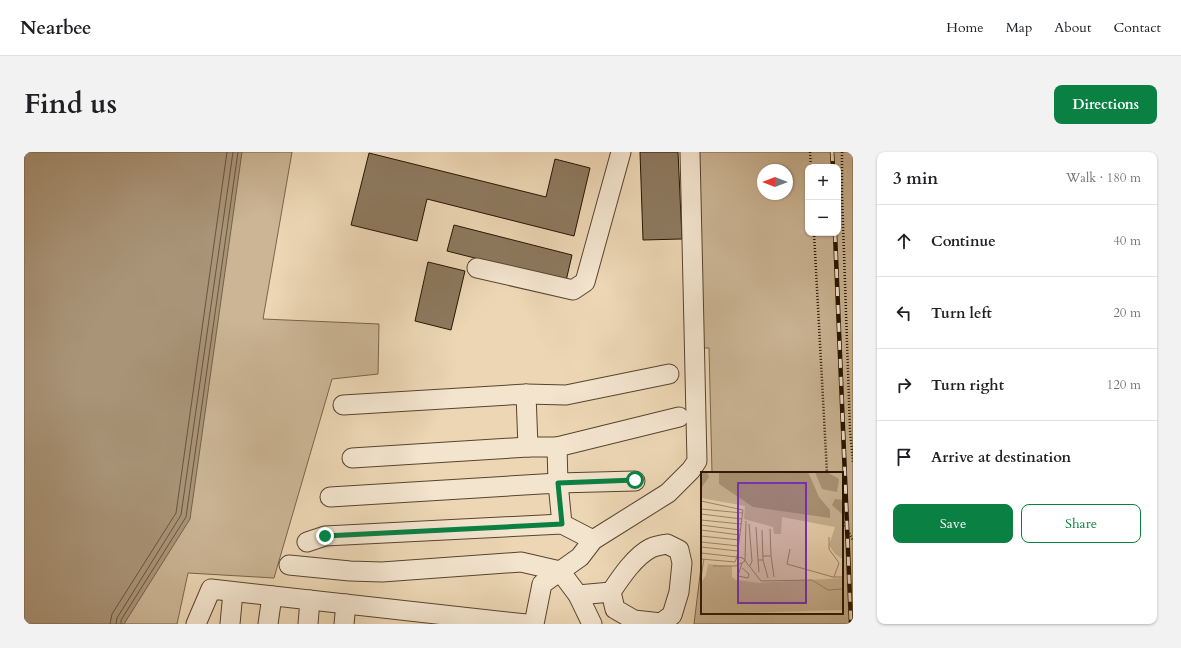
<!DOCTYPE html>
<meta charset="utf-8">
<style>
body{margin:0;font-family:Cardo,serif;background:#f2f2f2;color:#202124}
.controls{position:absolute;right:12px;top:12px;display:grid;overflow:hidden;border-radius:8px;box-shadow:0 1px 3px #0004}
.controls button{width:36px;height:36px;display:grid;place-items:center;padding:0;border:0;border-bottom:1px solid #e0e0e0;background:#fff;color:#202124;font:20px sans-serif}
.compass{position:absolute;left:733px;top:12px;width:36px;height:36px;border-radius:50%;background:#fff;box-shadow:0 1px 3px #0004;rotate:270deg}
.stop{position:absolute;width:12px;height:12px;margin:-9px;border:3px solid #0b8043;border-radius:50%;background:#fff}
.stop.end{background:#0b8043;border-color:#fff;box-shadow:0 1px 4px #0008}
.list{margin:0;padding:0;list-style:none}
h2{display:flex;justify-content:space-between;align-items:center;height:52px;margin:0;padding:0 16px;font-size:17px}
h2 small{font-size:13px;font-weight:400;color:#757577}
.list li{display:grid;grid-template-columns:26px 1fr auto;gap:12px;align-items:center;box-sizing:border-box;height:72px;padding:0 16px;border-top:1px solid #e0e0e0}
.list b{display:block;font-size:15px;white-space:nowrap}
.list em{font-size:13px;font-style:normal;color:#757577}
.actions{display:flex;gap:8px;padding:12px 16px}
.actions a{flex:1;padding:9px 0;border:1px solid #0b8043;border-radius:8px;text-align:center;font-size:14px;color:#0b8043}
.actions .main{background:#0b8043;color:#fff}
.icon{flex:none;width:22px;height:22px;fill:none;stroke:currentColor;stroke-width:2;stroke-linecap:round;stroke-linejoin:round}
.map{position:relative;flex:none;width:829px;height:472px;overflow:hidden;border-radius:8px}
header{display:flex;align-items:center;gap:24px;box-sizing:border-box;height:56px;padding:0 20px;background:#fff;border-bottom:1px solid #e0e0e0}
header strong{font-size:19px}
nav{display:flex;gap:22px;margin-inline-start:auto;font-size:14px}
.intro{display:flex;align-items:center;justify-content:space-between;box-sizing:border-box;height:96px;padding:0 24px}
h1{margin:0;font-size:28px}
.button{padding:10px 18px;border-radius:8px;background:#0b8043;color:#fff;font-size:14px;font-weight:700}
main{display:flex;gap:24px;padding:0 24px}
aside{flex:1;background:#fff;border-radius:8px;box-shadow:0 1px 3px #0004}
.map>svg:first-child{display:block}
.green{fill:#cbb595;stroke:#79644a;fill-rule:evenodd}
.water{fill:#a99477;stroke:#756147}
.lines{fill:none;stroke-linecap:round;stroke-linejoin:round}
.shore{stroke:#68543c;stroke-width:1}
.building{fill:#8d795e;stroke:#271400}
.minor-casing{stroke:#58442d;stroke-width:21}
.path{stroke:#271400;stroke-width:2.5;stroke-dasharray:1 2;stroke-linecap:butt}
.minor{stroke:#f3e4ce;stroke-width:19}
.rail-casing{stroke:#271400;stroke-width:4.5}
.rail{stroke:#f3e4ce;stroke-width:3;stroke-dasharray:9;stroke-linecap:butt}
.route{stroke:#0b8043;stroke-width:5}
.inset-road{fill:none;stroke:#9d886c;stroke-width:1}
.view{fill:#7b2cbf;fill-opacity:0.15;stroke:#7b2cbf;stroke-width:2}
.inset-edge{fill:none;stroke:#271400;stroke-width:2}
</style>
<header>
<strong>Nearbee</strong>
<nav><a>Home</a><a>Map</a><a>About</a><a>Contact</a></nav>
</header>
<div class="intro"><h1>Find us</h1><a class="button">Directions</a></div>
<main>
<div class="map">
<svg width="829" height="472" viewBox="0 0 829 472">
<rect width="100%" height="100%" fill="#ecd6b4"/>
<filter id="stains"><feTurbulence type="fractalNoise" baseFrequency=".005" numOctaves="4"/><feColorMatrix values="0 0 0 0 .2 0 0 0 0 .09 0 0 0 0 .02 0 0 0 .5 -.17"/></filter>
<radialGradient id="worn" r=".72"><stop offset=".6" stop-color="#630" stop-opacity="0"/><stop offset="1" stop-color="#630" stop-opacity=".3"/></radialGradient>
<g class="green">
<polygon points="0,0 268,0 239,167 355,172 354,222 308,227 250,426 164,421 153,472 0,472"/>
<path d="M 666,0 L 829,0 L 829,472 L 670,472 L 678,407 L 678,461 L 818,461 L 818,321 L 688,321 L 685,196 L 671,196 ZM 784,15 L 814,15 L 814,81 L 784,81 ZM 739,18 L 763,18 L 763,42 L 739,42 Z"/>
</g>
<polygon class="water" points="0,0 218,0 166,367 100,472 0,472"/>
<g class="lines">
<g class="shore">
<polyline points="86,472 88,462 152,361 203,0"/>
<polyline points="92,472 93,466 157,363 209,0"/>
<polyline points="97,472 97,468 162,365 214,0"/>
</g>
</g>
<g class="building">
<polygon points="616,0 654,0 658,87 619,88"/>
<polygon points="345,1 522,45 531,7 566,16 550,84 403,47 393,89 327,73"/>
<polygon points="430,73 548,103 542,129 423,99"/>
<polygon points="404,110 441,119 427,178 391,169"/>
</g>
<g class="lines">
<g class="minor-casing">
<g id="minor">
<polyline points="453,116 549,138 561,130 597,0"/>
<polyline points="502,242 542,243 645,222"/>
<polyline points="319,253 502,242 504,295"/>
<polyline points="533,295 655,265"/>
<polyline points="328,306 504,295 533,295 534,331 611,329"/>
<polyline points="306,345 534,331 538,372"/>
<polyline points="283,390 301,384 538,372 569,388"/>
<polyline points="265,413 326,419 358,420 497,410 536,419 554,443 568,472"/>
<path d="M 554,443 L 587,440 L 591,457 L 610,468 L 637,471 L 648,463 L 655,440 L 658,411 L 655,398 L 643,392 C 638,393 632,394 627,396 C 611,404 597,425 587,440"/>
<polyline points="172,472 187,437 502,472"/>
<polyline points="206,472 209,440"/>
<polyline points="244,472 248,444"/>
<polyline points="284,472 286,448"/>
<polyline points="320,472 322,452"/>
<polyline points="510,472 518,432 556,405 569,388 644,341 667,318 673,309 666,0"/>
</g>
</g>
<g class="path">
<polyline points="786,0 787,15"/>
<polyline points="818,0 818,42 826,278 829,310"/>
<polyline points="790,81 803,321"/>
<polyline points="818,368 829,388"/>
</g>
<use href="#minor" class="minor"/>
<g class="rail-casing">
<g id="rail">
<polyline points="808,0 809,15"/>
<polyline points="811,81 827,472"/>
</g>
</g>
<use href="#rail" class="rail"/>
</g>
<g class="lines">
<polyline class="route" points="301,384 538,372 534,331 611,328"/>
</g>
<g transform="translate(677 320)">
<rect width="142" height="142" fill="#ecd6b4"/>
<path d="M 0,0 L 142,0 L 142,87 L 134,82 L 128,73 L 134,55 L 81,45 L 80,62 L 73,62 L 72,55 L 43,47 L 44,34 L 0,26 ZM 7,92 L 31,94 L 31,105 L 35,108 L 58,111 L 142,106 L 142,138 L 0,142 L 0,111 L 5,103 Z" fill="#cbb595"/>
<path d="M 0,0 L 6,0 L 8,5 L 1,15 ZM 18,0 L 107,0 L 118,25 L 129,38 L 129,46 L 52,35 L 18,12 ZM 114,0 L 126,0 L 138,7 L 136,20 L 121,17 ZM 134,27 L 142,28 L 142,43 L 131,33 Z" fill="#a99477"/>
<path class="inset-road" d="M 0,29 L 42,38 L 36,85 L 42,86 L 60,109 L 111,108 L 127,118 L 142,117M 0,37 L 41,41M 0,42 L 41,47M 0,48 L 40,52M 48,52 L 51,89 L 49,94M 0,53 L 39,58M 55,55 L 57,88M 0,58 L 39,63M 0,64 L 38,68M 128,65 L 128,77 L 138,91 L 133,105M 0,70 L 38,74M 0,75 L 37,79M 89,77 L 86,92 L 132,105 L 142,105M 0,81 L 36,85 L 34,90 L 0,87M 62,84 L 70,84 L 69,57M 70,84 L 73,105M 62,88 L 67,106M 41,91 L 37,104 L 47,106 L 48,102 L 41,96M 12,94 L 35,94 L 44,89 L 45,49M 58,100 L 57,88 L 62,88 L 61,58M 0,105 L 3,87"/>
<path class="view" d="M 37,11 L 105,11 L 105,131 L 37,131 Z"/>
<rect width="142" height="142" class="inset-edge"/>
</g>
<rect width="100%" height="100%" filter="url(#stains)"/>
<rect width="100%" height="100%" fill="url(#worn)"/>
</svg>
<div class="controls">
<button>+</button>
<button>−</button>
</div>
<svg class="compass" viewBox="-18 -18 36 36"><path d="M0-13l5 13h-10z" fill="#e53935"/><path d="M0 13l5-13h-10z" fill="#757577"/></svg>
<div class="stop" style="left:611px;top:328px"></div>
<div class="stop end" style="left:301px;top:384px"></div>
</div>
<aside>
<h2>3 min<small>Walk · 180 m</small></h2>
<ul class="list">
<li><svg class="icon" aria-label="ahead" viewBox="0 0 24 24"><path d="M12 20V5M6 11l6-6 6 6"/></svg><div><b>Continue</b></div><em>40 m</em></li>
<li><svg class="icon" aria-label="left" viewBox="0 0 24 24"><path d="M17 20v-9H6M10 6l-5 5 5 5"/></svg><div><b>Turn left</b></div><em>20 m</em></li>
<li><svg class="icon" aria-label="right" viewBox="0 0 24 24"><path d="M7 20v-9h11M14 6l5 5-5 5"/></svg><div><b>Turn right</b></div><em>120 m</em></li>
<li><svg class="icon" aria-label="arrive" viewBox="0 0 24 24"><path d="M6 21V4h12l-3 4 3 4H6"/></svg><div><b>Arrive at destination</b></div></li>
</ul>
<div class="actions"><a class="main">Save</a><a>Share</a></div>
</aside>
</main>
